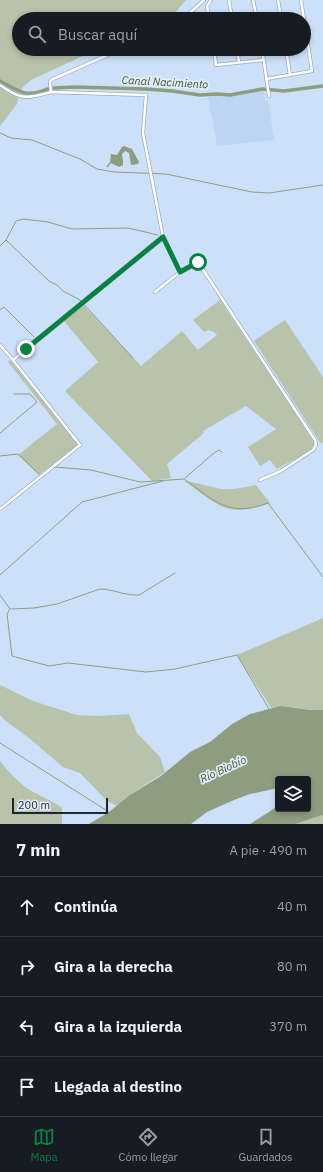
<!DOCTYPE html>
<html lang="es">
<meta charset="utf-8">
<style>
body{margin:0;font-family:"IBM Plex Sans",sans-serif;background:#20242c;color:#f1f3f6}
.controls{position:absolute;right:12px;bottom:12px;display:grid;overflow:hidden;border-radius:4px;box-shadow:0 2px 6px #0003}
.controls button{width:36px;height:36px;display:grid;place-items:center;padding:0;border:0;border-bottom:1px solid #363941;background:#171b24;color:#f1f3f6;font:20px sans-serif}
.scale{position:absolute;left:12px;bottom:10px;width:96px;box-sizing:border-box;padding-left:4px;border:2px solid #1e252e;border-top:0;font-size:11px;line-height:14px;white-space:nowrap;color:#1e252e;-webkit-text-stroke:3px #e1edfc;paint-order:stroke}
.stop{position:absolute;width:12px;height:12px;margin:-9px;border:3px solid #0b8043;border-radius:50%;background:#fff}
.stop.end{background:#0b8043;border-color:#fff;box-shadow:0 1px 4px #0008}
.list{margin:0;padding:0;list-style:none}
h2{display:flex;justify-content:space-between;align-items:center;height:52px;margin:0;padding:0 16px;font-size:17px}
h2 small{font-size:13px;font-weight:400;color:#9ea1a6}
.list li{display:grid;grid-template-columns:26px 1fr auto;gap:12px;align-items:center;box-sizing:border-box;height:60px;padding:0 16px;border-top:1px solid #363941}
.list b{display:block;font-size:15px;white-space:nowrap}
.list em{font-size:13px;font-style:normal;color:#9ea1a6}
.icon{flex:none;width:22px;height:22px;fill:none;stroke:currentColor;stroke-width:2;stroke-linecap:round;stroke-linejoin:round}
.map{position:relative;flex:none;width:323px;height:824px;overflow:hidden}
.search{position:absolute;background:#171b24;box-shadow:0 2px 6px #0003;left:12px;right:12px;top:12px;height:44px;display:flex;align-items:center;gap:10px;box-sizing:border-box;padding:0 14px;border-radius:22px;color:#9ea1a6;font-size:15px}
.sheet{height:292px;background:#171b24}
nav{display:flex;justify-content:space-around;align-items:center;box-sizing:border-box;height:56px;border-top:1px solid #363941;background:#171b24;font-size:11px;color:#9ea1a6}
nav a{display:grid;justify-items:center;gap:2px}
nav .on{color:#0b8043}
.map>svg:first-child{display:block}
.built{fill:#bdd5f3}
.green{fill:#b7c3aa}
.water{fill:#8e9d7f}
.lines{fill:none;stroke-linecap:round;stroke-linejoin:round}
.stream{stroke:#8e9d7f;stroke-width:1}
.canal{stroke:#8e9d7f;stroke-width:3.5}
.minor-casing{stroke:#9aadc4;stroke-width:4}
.minor{stroke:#fff;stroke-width:2.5}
.route{stroke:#0b8043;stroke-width:5}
.labels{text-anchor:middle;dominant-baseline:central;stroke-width:3.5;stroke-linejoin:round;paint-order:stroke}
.water-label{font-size:11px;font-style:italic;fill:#405525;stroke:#e1edfc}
</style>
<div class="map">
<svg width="323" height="824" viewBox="0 0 323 824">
<rect width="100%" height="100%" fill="#cce1f9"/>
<polygon class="built" points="264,89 266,101 268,100 274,140 217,146 208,97"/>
<g class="green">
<polygon points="0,0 186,0 174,14 165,19 19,19 19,49 98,49 31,80 22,88 17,104 0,126"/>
<polygon points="220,300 314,440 314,446 310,451 277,469 270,460 260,466 248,447 276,429 246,406 203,431 204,433 167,464 171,478 152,481 65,391 98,362 64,321 83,305 141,366 182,331 198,350 217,335 214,332 208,330 204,332 193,320"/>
<polygon points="285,320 323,377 323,442 321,444 254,341"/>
<polygon points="10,360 78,445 39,475 18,455 57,424 8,362"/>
<path d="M 184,481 C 197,482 209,487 222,489 C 233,490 245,487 256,485 L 270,503 C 226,519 219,505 184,481 Z"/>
<path d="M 323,618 L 323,710 C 305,711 289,704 271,708 L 237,655 Z"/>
<polygon points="0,685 33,701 77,715 98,716 129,714 137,733 160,757 165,772 134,792 117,806 107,801 80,773 63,767 29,738 7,722 0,715"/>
<path d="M 0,761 C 7,770 15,779 24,786 C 36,795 50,799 62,808 L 62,824 L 0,824 Z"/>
<polygon points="323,815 323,824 295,824"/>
</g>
<g class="water">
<polygon points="124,146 132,149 139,162 138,164 131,165 129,153 125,151 122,154 123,161 123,165 119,167 111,163 108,167 106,167 110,162 111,154 117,155 122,147"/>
<polygon points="280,706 311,710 323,710 323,815 295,824 250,824 278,806 278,809 308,809 308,779 278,779 278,788 250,794 234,800 207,812 191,824 89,824 109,812 130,795 161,776 190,752 210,742 232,724 250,714"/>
</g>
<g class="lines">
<g class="stream">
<polyline points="0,133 11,138 32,140 80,159 97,169 114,172 166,174 252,192 269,193 323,185"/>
<polyline points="6,240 16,221 23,219 48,222 72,229 128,228 158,235"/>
<polyline points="0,246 6,240 49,281 57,285 63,291 80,300 133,358"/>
<polyline points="0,310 4,307 34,337"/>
<polyline points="0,433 37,402 30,394 14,394"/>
<polyline points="0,456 18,454 39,474"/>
<path d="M 52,469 L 55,467 L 91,470 L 140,482 L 184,479 C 215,501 228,518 268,503 L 323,577"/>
<polyline points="185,478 214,453 219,450 222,452"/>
<polyline points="0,575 82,502 163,481"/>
<polyline points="0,595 10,609 7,614 12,656 49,666 68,663 146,672 175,669 237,655 269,709"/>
<path d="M 11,609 L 34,608 L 57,604 L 100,589 C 113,589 125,596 139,595 L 175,573"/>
<polyline points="0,743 109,812"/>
</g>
<g class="canal">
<path d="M 0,81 C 21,92 25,98 48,89"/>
<polyline points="54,88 75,87 146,89 172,91 200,95 218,94 230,95 263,89 284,91 323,86"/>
</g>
<g class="minor-casing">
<g id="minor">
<polyline points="229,0 232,19"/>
<polyline points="253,0 257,19"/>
<polyline points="278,0 281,19"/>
<polyline points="183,19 204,0"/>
<polyline points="209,19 207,6 211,0"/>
<polyline points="214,49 216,65 263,60"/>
<polyline points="237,49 239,62"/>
<polyline points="262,49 269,96"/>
<polyline points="286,49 290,75"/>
<polyline points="266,79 312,71 301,0"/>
<path d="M 0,85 C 6,89 13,94 20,96 C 30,99 42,94 51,92 L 146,95 L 143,133 L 163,237 L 13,360 L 80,445 L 0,509"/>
<polyline points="51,92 50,82 51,80 121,49"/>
<polyline points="180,272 198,262 315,440 316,445 313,450 281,471 260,480"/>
<polyline points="155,292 180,272 163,237"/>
<polyline points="0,345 13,360"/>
</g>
</g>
<use href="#minor" class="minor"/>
</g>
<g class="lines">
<polyline class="route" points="26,349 163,237 180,272 198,262"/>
</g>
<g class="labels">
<g class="water-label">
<text transform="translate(165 82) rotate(3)">Canal Nacimiento</text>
<text transform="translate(223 769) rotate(-25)">Río Biobío</text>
</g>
</g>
</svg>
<div class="controls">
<button><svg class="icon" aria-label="layers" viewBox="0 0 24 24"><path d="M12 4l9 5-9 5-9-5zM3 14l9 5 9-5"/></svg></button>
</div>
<div class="scale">200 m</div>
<div class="stop" style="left:198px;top:262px"></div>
<div class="stop end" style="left:26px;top:349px"></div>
<div class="search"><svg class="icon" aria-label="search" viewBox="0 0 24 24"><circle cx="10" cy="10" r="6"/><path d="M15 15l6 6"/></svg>Buscar aquí</div>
</div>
<section class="sheet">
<h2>7 min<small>A pie · 490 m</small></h2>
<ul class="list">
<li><svg class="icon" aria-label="ahead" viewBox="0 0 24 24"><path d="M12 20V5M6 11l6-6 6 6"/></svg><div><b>Continúa</b></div><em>40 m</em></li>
<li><svg class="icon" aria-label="right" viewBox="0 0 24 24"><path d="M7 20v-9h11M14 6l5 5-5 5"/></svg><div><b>Gira a la derecha</b></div><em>80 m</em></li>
<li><svg class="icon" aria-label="left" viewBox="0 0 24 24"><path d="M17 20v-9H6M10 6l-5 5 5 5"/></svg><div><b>Gira a la izquierda</b></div><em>370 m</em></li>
<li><svg class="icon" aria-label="arrive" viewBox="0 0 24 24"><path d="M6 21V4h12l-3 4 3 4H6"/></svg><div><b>Llegada al destino</b></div></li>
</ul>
</section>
<nav>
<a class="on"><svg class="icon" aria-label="map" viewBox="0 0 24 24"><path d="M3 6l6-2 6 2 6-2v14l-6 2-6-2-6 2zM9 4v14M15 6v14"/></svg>Mapa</a>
<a><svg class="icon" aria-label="directions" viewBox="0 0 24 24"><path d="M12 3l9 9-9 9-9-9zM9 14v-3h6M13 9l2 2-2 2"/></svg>Cómo llegar</a>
<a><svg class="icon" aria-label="saved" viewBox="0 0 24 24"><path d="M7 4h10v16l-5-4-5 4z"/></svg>Guardados</a>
</nav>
